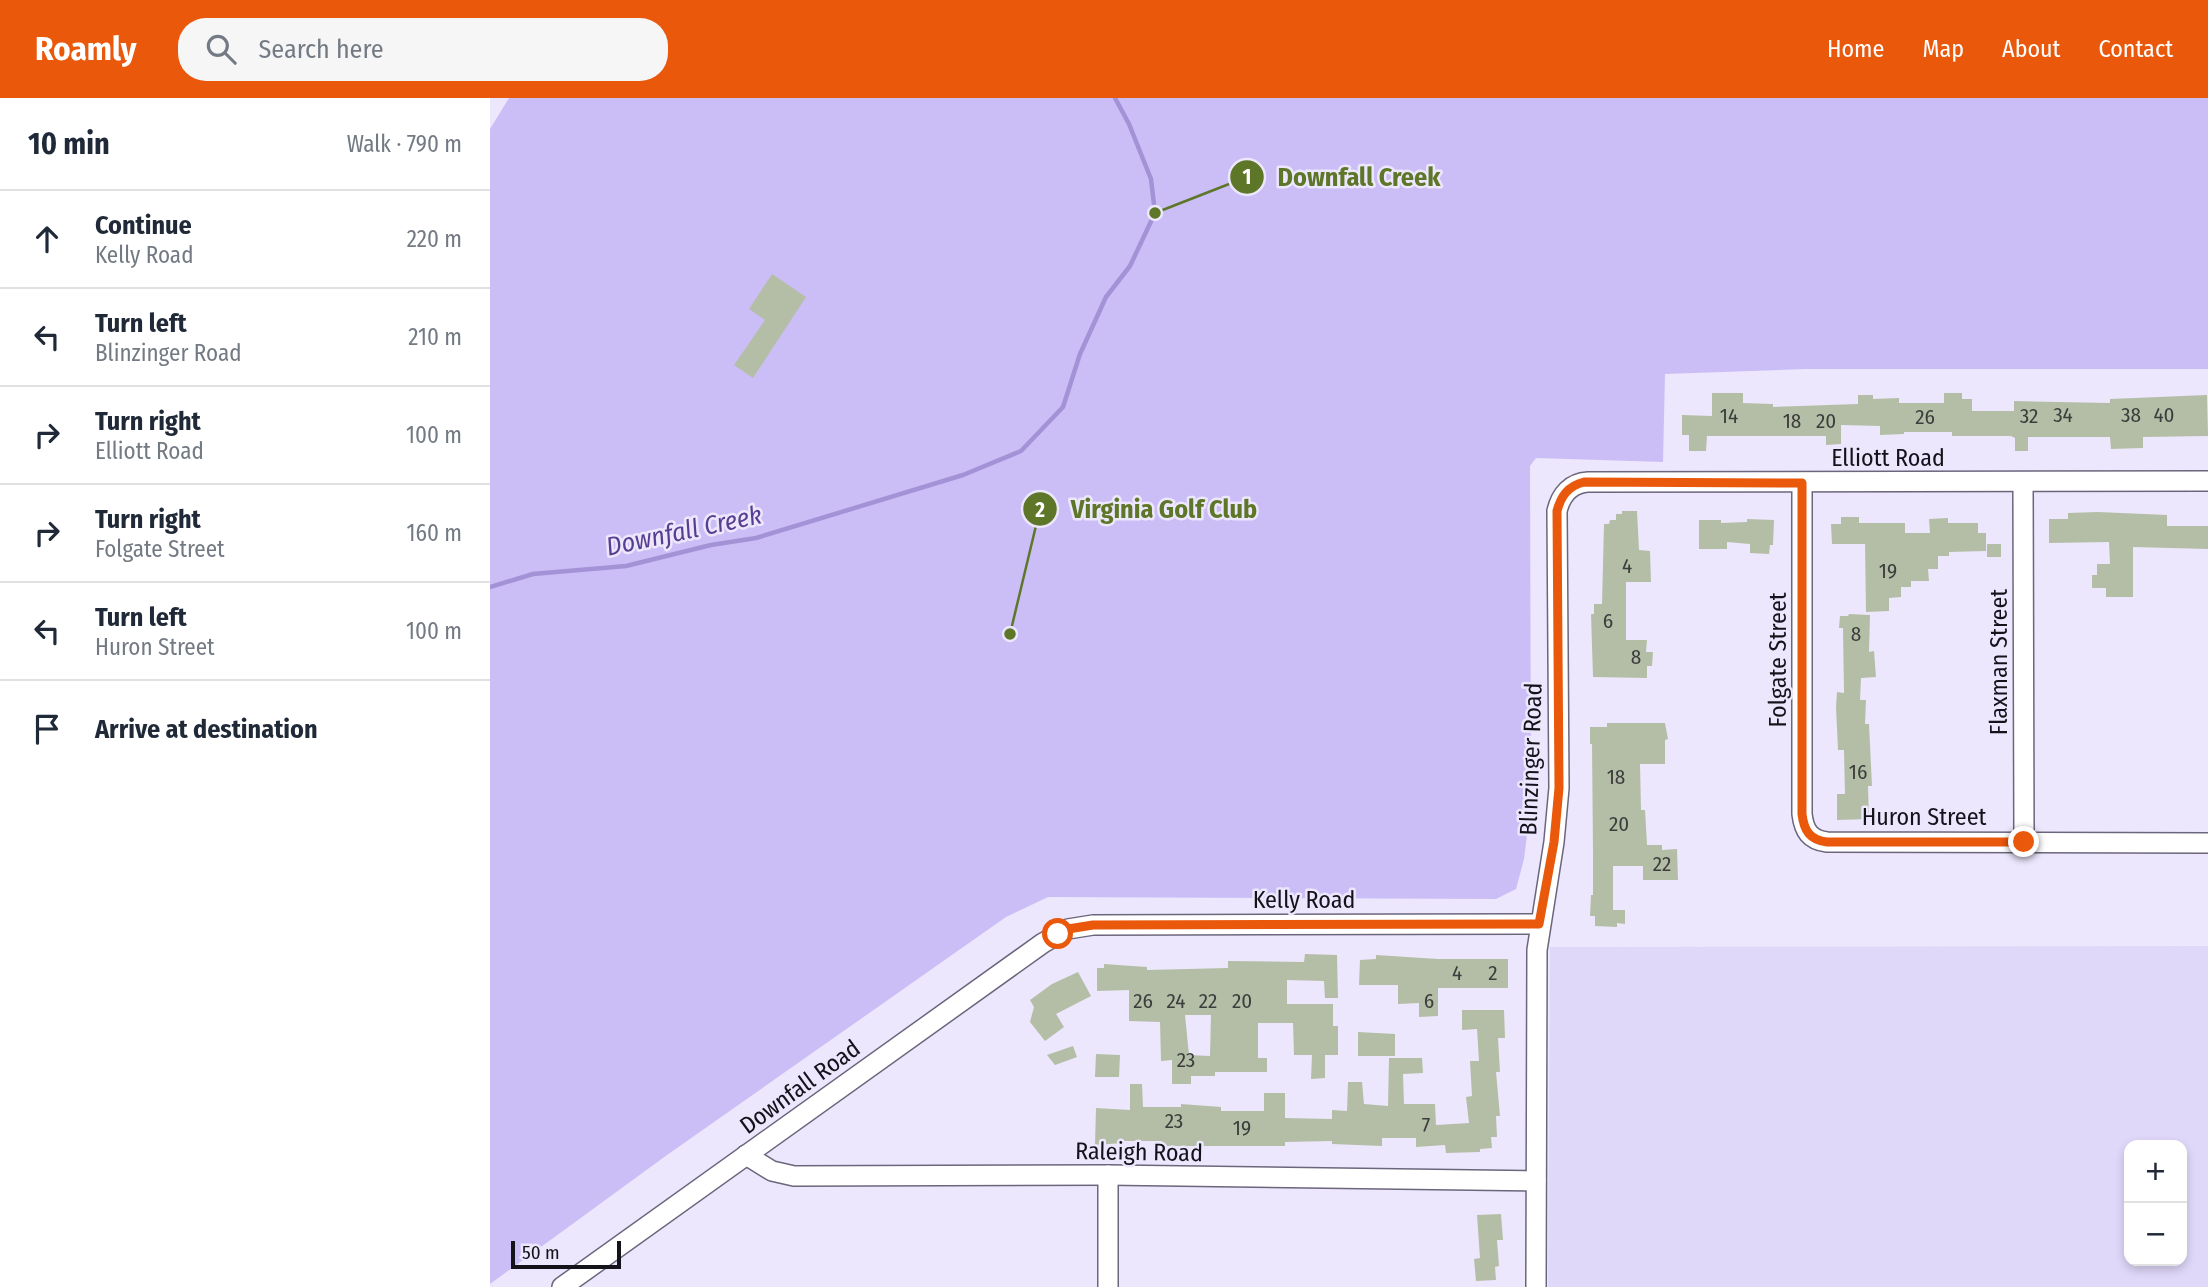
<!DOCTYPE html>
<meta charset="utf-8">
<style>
body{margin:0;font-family:"Fira Sans Condensed",sans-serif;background:#f6f6f7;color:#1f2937}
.controls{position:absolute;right:21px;bottom:21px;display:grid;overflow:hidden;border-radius:14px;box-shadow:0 4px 10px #0003}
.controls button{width:63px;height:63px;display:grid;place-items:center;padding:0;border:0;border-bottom:2px solid #e0e1e3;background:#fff;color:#1f2937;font:35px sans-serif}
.scale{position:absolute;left:21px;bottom:18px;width:110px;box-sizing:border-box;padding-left:7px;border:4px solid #14121a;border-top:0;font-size:19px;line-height:24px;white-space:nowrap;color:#14121a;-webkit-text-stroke:5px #ece7fc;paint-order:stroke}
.stop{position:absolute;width:21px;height:21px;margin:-16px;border:5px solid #ea580c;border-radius:50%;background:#fff}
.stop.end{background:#ea580c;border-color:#fff;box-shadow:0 2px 7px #0008}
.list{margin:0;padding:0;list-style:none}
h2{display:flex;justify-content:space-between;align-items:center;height:91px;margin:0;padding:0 28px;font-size:30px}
h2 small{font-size:23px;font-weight:400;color:#747a83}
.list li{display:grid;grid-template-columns:46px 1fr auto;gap:21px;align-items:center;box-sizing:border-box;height:98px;padding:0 28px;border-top:2px solid #e0e1e3}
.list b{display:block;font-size:26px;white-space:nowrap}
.list p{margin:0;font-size:23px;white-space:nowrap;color:#747a83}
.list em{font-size:23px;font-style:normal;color:#747a83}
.icon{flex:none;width:38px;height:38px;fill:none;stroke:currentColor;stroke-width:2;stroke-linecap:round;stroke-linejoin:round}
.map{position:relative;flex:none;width:1718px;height:1189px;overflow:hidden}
header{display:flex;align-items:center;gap:42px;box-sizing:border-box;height:98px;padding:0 35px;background:#ea580c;color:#fff}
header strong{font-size:33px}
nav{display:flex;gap:38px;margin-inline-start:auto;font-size:24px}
.search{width:490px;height:63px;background:#f6f6f7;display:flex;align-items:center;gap:18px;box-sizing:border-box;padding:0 24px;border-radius:28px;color:#747a83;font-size:26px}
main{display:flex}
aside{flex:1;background:#fff}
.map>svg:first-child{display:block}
.built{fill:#dfd8f9;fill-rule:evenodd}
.green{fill:#cbbef6}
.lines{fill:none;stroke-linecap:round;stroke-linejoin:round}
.stream{stroke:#a392d6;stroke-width:4.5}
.building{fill:#b4bea6;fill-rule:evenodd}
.minor-casing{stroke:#6b667c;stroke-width:22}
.minor{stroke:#fff;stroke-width:19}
.route{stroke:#ea580c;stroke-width:9}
.labels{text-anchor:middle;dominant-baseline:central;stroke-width:5;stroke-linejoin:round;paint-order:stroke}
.number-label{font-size:21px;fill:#3c3d3d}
.street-label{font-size:24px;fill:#14121a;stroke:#ece7fc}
.water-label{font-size:26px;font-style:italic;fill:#583e90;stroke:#ece7fc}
.leader{fill:none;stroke:#5e7628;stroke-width:2.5}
.callout-dot{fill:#5e7628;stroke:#ece7fc;stroke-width:2.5}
.mark-label{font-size:21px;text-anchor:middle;font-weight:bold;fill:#fff}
.callout-label{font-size:26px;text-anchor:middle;font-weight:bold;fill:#5e7628;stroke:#ece7fc;stroke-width:5;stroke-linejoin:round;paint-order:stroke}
</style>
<header>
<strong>Roamly</strong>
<div class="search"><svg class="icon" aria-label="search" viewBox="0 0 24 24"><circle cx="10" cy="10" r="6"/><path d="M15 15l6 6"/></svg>Search here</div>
<nav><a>Home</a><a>Map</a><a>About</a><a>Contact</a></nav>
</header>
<main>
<aside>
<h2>10 min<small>Walk · 790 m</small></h2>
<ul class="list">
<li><svg class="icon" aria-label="ahead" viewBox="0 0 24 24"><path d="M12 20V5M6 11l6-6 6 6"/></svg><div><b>Continue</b><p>Kelly Road</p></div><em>220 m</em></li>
<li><svg class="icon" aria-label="left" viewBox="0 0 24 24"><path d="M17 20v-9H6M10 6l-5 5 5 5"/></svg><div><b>Turn left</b><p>Blinzinger Road</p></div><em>210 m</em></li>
<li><svg class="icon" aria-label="right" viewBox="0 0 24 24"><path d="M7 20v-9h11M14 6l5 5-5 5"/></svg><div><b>Turn right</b><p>Elliott Road</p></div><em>100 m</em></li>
<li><svg class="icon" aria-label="right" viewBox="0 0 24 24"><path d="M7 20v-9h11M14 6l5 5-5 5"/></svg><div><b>Turn right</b><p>Folgate Street</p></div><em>160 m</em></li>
<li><svg class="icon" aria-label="left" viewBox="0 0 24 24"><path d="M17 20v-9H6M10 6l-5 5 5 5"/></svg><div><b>Turn left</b><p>Huron Street</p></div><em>100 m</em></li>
<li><svg class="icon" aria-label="arrive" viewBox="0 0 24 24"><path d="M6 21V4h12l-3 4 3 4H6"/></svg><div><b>Arrive at destination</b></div></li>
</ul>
</aside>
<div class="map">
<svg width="1718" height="1189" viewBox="0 0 1718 1189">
<rect width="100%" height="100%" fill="#ece7fc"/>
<path class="built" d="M 1718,848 L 1718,1189 L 1058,1189 L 1060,849 ZM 1639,1047 L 1692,1047 L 1692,1163 L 1639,1163 Z"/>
<polygon class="green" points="19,0 1718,0 1718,271 1315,271 1175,276 1173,364 1046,360 1040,368 1041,704 1034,761 1026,791 1006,801 558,799 516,819 177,1057 0,1186 0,31"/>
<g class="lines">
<polyline class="stream" points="0,489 43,476 136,468 221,447 266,440 473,377 531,353 573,309 590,256 616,199 640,168 665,115 661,81 639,26 625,0"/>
</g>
<g class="building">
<polygon points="282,176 316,199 263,280 244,267 275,222 259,211"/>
<polygon points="1222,295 1253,295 1253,305 1283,306 1283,309 1368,306 1368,297 1383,297 1383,301 1409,300 1409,305 1454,305 1454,295 1472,295 1472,301 1482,301 1482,313 1524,313 1524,303 1620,305 1620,301 1717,297 1718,338 1653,339 1653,350 1621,351 1620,339 1538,339 1538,353 1525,353 1525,340 1521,338 1462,338 1462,334 1414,334 1414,336 1390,337 1390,328 1351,327 1351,346 1336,347 1336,338 1217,338 1216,353 1199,353 1199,337 1192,337 1192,317 1222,318"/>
<polygon points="1132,413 1147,413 1149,452 1160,453 1161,484 1136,484 1136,542 1157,542 1156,554 1163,554 1162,568 1157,568 1157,580 1103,579 1101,516 1104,516 1104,506 1112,506 1114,426 1119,426 1120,422 1126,422 1126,416 1132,416"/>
<polygon points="1608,414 1677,417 1677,428 1718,428 1718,451 1643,449 1643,499 1616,499 1616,490 1602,490 1602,477 1607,477 1607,466 1620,466 1619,444 1559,445 1559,421 1578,421 1578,415"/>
<polygon points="1351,419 1369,419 1369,425 1415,425 1415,435 1440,435 1439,421 1458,420 1458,425 1488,425 1488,435 1496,435 1496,453 1459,454 1459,458 1448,458 1448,471 1438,471 1439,483 1421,483 1421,489 1411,489 1411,499 1399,500 1399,513 1376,514 1375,446 1342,446 1341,426 1351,426"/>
<polygon points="1257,421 1284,422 1283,447 1280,447 1279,456 1260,455 1260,446 1237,444 1237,451 1209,451 1209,422 1231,422 1231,425 1257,424"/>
<rect x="1497" y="446" width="14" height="13"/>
<polygon points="1359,516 1380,517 1379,554 1384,553 1386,579 1371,580 1370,602 1376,602 1375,626 1379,626 1382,688 1378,688 1379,721 1347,722 1347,696 1355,696 1354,652 1348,652 1346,609 1347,594 1354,595 1353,530 1349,530 1350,518 1358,518"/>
<polygon points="1117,625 1175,625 1178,641 1175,642 1175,666 1150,666 1151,712 1155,712 1157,747 1172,747 1172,752 1187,751 1188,782 1153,782 1153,768 1123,768 1123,812 1135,812 1135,826 1127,825 1127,829 1105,828 1105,818 1100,818 1101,797 1103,797 1103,753 1102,646 1100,646 1100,629 1117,629"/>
<path d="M 815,856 L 847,857 L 848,900 L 835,900 L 834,883 L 797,882 L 797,906 L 843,906 L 843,928 L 848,928 L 848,957 L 835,957 L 835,980 L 821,981 L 822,957 L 804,957 L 803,925 L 768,925 L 768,960 L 777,960 L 777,974 L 725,974 L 725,978 L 701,978 L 701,986 L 682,986 L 682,962 L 671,963 L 670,924 L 639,923 L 639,892 L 607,893 L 607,870 L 614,870 L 614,866 L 657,869 L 657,872 L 738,870 L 738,863 L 814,864 ZM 695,917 L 721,917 L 720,958 L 699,957 Z"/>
<polygon points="886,857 948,861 1018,861 1018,890 948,890 948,918 929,919 929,905 908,906 908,887 869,887 870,862 886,861"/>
<polygon points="588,874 601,898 566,916 574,929 555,943 540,924 544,909 540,902 562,886"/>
<polygon points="972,912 1014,912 1015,940 1008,940 1010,974 1006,974 1010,1018 1006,1018 1007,1039 1001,1039 1002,1050 990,1051 990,1054 956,1055 955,1047 926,1049 926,1040 892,1040 892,1048 842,1046 842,1043 795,1044 795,1048 672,1048 672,1043 633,1043 633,1045 605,1047 606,1010 640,1012 640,986 652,986 653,1009 691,1009 691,1006 731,1009 731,1013 774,1013 774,995 795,995 795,1020 842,1021 842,1012 857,1013 858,984 872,984 874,1006 898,1008 899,960 932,960 933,975 913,976 914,1006 945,1006 946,1027 979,1025 976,999 982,998 980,963 989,963 987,931 972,932"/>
<polygon points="868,934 905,936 905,958 868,958"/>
<polygon points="583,948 587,959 565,967 557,957"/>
<polygon points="606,956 630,957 629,979 605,979"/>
<polygon points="1011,1116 1013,1142 1007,1142 1009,1168 1005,1169 1006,1182 986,1183 984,1161 990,1160 987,1117"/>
</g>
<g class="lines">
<g class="minor-casing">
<g id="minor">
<polyline points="1533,384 1534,744"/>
<path d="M 1312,385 L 1312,716 C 1314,733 1320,742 1337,744 L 1718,745"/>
<polyline points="256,1057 282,1073 304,1078 618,1077 1046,1083"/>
<polyline points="618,1077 618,1189"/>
<polyline points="72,1189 553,845 578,831 603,827 1049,826"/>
<path d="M 1046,1189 L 1047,852 L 1064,744 L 1069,690 L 1067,413 C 1071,396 1081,385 1098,384 L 1718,383"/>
</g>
</g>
<use href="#minor" class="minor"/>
</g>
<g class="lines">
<path class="route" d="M 568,836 L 578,831 L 603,827 L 1049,826 L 1064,744 L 1069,690 L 1067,413 C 1071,398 1078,388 1094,384 L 1312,385 L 1312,716 C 1314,733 1320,742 1337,744 L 1534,744"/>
</g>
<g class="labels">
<g class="number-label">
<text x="1573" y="317">34</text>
<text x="1641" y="317">38</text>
<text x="1674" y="317">40</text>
<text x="1239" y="318">14</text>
<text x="1539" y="318">32</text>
<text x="1435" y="319">26</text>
<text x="1302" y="323">18</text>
<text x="1336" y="323">20</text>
<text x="1137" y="468">4</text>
<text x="1398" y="473">19</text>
<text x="1118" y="523">6</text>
<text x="1366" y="536">8</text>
<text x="1146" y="559">8</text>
<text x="1368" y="674">16</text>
<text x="1126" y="679">18</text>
<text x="1129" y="726">20</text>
<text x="1172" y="766">22</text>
<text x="967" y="875">4</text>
<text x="1003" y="875">2</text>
<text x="653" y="903">26</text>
<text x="686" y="903">24</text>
<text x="718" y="903">22</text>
<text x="752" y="903">20</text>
<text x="939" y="903">6</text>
<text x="696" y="962">23</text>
<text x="684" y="1023">23</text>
<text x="936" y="1027">7</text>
<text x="752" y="1030">19</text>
</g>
<g class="street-label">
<text x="1398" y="360">Elliott Road</text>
<text transform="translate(1288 562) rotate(-90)">Folgate Street</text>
<text transform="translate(1509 564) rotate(-90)">Flaxman Street</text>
<text transform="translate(1041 661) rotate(-88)">Blinzinger Road</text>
<text x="1434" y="719">Huron Street</text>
<text x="814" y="802">Kelly Road</text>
<text transform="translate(310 989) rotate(-36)">Downfall Road</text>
<text transform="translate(649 1054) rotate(1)">Raleigh Road</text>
</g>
<g class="water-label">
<text transform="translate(194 433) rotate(-12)">Downfall Creek</text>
</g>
</g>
<path class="leader" d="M665 115L757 79M520 536L550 411"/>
<g class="callout-dot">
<circle cx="665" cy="115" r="7"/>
<circle cx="520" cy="536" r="7"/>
<circle cx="757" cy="79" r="18"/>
<circle cx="550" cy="411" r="18"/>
</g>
<g class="mark-label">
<text x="757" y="86">1</text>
<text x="550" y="419">2</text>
</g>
<g class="callout-label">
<text x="869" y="88">Downfall Creek</text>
<text x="674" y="420">Virginia Golf Club</text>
</g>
</svg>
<div class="controls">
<button>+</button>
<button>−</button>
</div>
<div class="scale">50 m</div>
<div class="stop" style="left:568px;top:836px"></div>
<div class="stop end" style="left:1534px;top:744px"></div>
</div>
</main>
